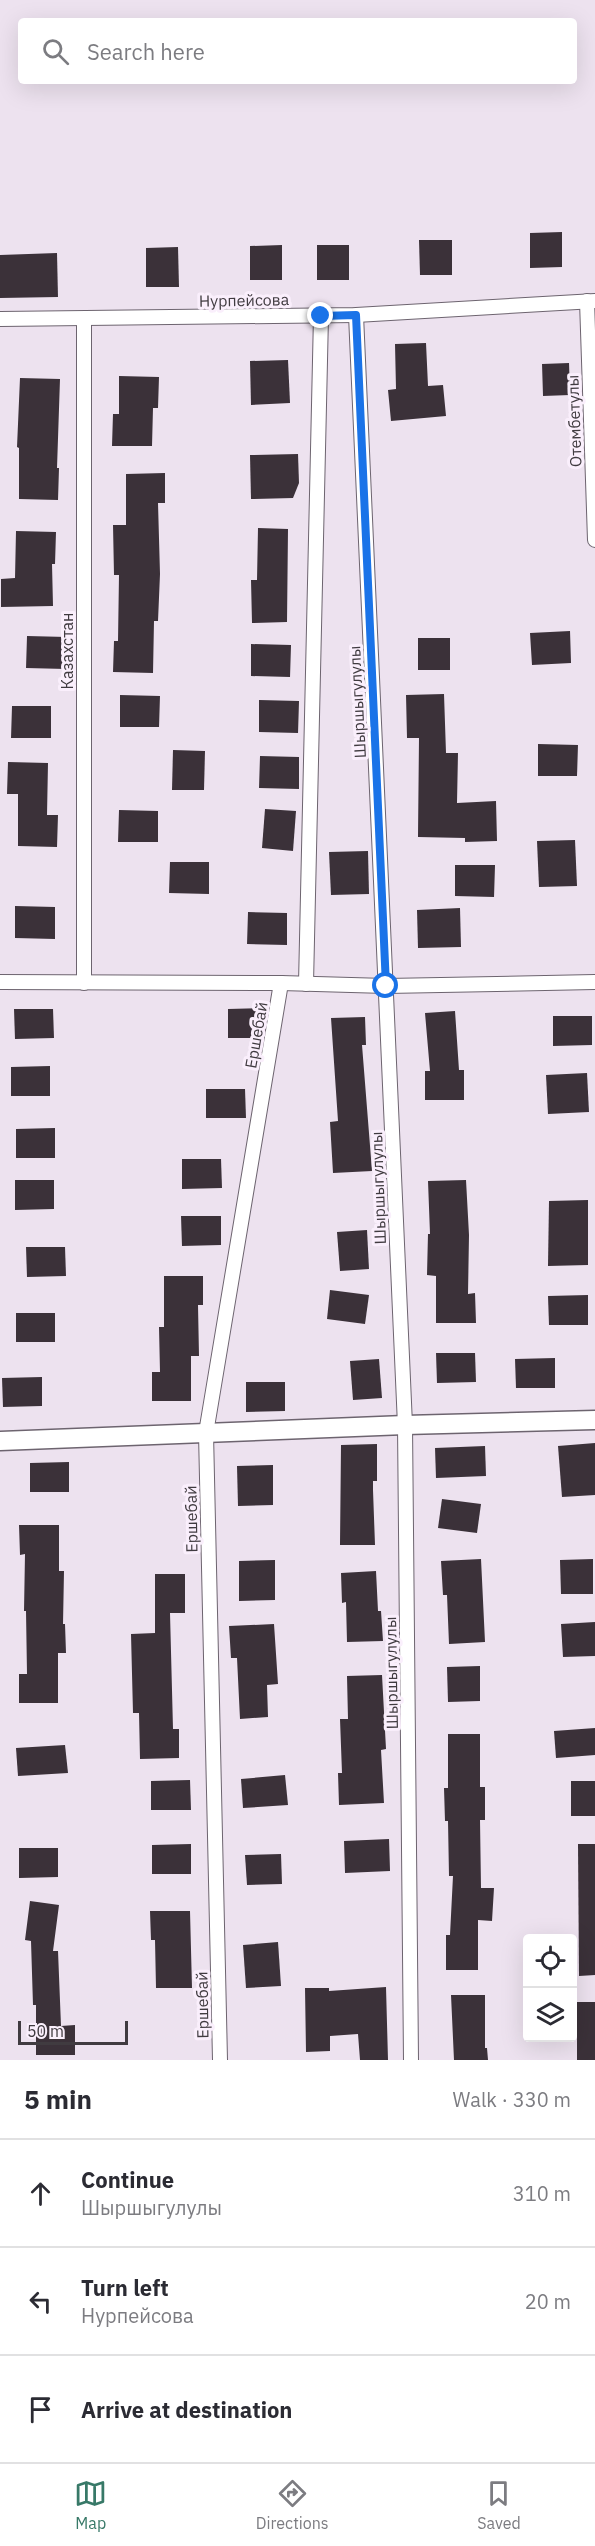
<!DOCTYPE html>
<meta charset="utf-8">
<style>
body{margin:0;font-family:"IBM Plex Sans",sans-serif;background:#f2f2f3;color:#2b2b33}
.controls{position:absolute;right:18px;bottom:18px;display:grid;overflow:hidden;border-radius:6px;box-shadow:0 6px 24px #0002}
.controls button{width:54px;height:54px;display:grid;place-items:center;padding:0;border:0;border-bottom:2px solid #e1e1e2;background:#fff;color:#2b2b33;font:30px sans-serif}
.scale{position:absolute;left:18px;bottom:15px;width:110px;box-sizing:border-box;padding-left:6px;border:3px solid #403b40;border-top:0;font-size:16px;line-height:21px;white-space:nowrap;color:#403b40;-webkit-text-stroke:4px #faeffc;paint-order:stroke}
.stop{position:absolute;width:18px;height:18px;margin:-14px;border:4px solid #1a73e8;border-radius:50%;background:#fff}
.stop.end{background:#1a73e8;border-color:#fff;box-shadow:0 2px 6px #0008}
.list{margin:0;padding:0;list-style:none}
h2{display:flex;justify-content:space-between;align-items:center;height:78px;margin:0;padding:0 24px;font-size:26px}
h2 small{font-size:20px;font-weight:400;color:#7c7c81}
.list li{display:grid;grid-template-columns:39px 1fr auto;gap:18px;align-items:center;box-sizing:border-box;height:108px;padding:0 24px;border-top:2px solid #e1e1e2}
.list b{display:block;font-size:22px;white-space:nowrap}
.list p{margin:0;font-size:20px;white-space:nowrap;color:#7c7c81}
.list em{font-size:20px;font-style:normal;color:#7c7c81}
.icon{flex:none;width:33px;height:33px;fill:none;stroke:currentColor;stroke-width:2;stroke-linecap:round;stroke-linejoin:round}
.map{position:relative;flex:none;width:595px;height:2060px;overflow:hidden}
.search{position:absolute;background:#fff;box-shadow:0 6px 24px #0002;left:18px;right:18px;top:18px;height:66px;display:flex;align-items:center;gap:15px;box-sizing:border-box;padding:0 21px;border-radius:6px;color:#7c7c81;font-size:22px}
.sheet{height:402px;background:#fff}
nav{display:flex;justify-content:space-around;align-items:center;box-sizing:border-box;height:84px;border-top:2px solid #e1e1e2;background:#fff;font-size:16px;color:#7c7c81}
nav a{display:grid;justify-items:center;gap:3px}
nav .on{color:#387968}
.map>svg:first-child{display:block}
.building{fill:#3b3139}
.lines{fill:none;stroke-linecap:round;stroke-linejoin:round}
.street-casing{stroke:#6d646f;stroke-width:16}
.secondary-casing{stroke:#6d646f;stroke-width:21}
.street{stroke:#fff;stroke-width:14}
.secondary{stroke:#fff;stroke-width:18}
.route{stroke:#1a73e8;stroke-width:8}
.labels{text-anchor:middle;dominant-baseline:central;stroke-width:6;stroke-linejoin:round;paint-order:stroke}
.street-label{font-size:16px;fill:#403b40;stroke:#faeffc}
</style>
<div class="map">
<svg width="595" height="2060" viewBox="0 0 595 2060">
<rect width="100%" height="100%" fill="#ede2ef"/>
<g class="building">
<polygon points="562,232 562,267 530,268 530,233"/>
<polygon points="419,240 452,240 452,275 420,275"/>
<polygon points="282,245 282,280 250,280 250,246"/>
<rect x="317" y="245" width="32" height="35"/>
<polygon points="178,247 179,287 146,287 146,248"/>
<polygon points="57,253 58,297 0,298 0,255"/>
<polygon points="426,343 428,386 443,385 446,416 391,421 388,390 396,389 395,344"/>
<polygon points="288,360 290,403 251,405 250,361"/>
<polygon points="569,363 570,395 543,396 542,364"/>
<polygon points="119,376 159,377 158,408 153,408 152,446 112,446 113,414 119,414"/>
<polygon points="20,378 60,379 57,468 59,468 58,500 19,499 19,448 17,447"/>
<polygon points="298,454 299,483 293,498 251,499 250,455"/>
<polygon points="165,473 165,503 158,503 160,574 158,621 154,621 153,673 113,672 114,641 118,641 119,575 114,575 113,525 126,525 126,474"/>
<polygon points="258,528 288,529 287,622 252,623 251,580 257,580"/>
<polygon points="16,531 56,532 55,564 52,564 53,606 1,607 1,579 15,578"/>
<polygon points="570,631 571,663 532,665 530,633"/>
<polygon points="27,636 67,637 66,669 26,668"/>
<rect x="418" y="638" width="32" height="32"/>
<polygon points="251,644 291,645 290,677 251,676"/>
<polygon points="444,694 446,753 458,753 457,803 496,801 497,841 465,842 465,838 418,837 419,738 407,738 406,695"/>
<polygon points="120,695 160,696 159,727 120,727"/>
<polygon points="259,700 299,701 298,733 259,732"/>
<polygon points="12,706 51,706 51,738 11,738"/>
<polygon points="538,744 578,745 577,776 538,776"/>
<polygon points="173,750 205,751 204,790 172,790"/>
<polygon points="260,756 299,757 299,789 259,788"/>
<polygon points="8,762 48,763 47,815 58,815 57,847 18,846 18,794 7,794"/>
<polygon points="265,809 296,811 293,851 262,848"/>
<polygon points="119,810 158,811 158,842 118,842"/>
<polygon points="575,840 577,886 539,887 537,841"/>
<polygon points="368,851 369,894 331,895 329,852"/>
<polygon points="170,862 209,862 209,894 169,893"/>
<polygon points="455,865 495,865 494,897 455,896"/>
<polygon points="15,906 55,907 55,939 15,938"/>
<polygon points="460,908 461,947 418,948 417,910"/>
<polygon points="248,912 287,913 287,945 247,944"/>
<polygon points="267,1008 263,1038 228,1038 228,1009"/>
<polygon points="14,1009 53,1009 54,1038 15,1039"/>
<polygon points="455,1011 459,1070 464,1070 464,1100 425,1100 425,1071 430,1071 425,1013"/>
<polygon points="553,1016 592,1016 592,1045 553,1046"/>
<polygon points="365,1017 366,1045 362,1045 372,1171 333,1173 330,1122 338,1121 331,1018"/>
<polygon points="50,1066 50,1096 11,1096 11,1067"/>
<polygon points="587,1073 589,1112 548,1114 546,1075"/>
<polygon points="206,1089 245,1089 246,1118 206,1118"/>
<polygon points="55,1128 55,1158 16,1158 16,1129"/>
<polygon points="182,1159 221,1159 222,1188 182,1189"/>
<polygon points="15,1180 54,1180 54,1209 15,1210"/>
<polygon points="466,1180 469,1235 468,1294 475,1293 476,1323 436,1323 436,1276 427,1275 428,1234 430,1234 428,1181"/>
<polygon points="588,1200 588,1265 548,1266 549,1201"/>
<polygon points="181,1216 221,1216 221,1245 182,1246"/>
<polygon points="367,1230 369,1269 340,1271 337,1232"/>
<polygon points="26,1247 65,1247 66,1276 27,1277"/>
<polygon points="164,1276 203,1276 203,1305 198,1305 199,1356 191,1356 191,1401 152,1401 152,1372 160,1372 159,1327 164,1327"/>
<polygon points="330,1290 369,1295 365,1324 327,1319"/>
<polygon points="588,1295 588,1325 549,1325 548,1296"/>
<rect x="16" y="1313" width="39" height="29"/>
<polygon points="436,1353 475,1353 476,1382 437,1383"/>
<polygon points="555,1358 555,1388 516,1388 515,1359"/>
<polygon points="379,1359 382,1398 353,1400 350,1361"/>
<polygon points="42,1377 42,1406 3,1407 2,1378"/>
<polygon points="246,1382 285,1382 285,1411 246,1412"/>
<polygon points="595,1443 595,1495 562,1497 558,1446"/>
<polygon points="377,1444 377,1481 373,1481 373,1490 375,1545 340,1545 341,1445"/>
<polygon points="485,1446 486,1476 436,1478 435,1448"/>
<polygon points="69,1462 69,1492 30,1492 30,1463"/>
<polygon points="273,1465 273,1505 238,1506 237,1466"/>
<polygon points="442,1499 481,1504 477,1533 438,1528"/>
<polygon points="19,1525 59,1525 59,1571 64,1571 63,1624 65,1624 66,1653 58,1653 58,1703 19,1703 19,1674 27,1674 26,1611 24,1611 25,1554 20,1555"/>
<polygon points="481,1559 485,1642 449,1644 447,1595 443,1595 441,1561"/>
<polygon points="593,1559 593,1594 561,1594 560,1560"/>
<polygon points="275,1560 275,1600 239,1601 239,1561"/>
<polygon points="376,1571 378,1611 381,1611 383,1641 347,1642 346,1602 342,1603 341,1573"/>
<polygon points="155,1574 185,1574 185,1613 170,1613 173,1729 179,1729 179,1758 140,1759 139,1713 133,1713 131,1634 155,1633"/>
<polygon points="595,1622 595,1656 563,1657 561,1624"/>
<polygon points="274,1624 278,1684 267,1685 268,1717 240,1719 237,1658 231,1658 229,1626"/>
<polygon points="480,1666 480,1701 448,1702 447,1667"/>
<polygon points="382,1675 386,1749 381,1750 384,1803 339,1805 338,1773 342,1773 340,1719 348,1719 347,1676"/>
<polygon points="595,1728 595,1755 556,1758 554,1731"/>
<polygon points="448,1734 480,1734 480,1787 485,1787 485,1820 480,1820 481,1888 494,1888 492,1921 478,1920 478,1970 446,1970 446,1935 450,1935 453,1876 449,1876 448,1821 445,1821 444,1788 448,1788"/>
<polygon points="65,1745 68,1773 18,1776 16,1748"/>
<polygon points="285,1775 288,1805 243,1808 241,1779"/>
<polygon points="190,1780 191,1810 151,1810 151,1781"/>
<rect x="571" y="1781" width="24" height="35"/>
<polygon points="389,1839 390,1871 345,1873 344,1841"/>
<polygon points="191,1844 191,1874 152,1874 152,1845"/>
<polygon points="578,1844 595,1844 595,1975 579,1976"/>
<polygon points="19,1848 58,1848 58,1877 19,1878"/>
<polygon points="281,1854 282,1884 247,1885 245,1855"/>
<polygon points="30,1901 59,1905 53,1951 58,1951 61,2026 75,2025 75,2055 36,2055 36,2005 33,2005 31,1941 25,1940"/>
<polygon points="150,1911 190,1911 192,1988 156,1988 155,1940 151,1940"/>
<polygon points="278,1942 281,1986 246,1988 243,1945"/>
<polygon points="386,1987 388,2060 360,2060 358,2034 330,2036 330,2051 306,2052 305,1988 329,1988 329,1991"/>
<polygon points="451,1995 485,1995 485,2048 487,2048 488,2060 454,2060"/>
<rect x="577" y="2002" width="18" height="58"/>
</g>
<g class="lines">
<g class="street-casing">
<g id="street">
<polyline points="587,301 595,540"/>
<polyline points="356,315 405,1425 411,2060"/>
<polyline points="0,319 356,315 595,301"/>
<polyline points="0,982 281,983 386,986 595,982"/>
<polyline points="84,983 84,319"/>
<polyline points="306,984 321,316"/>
<polyline points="220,2060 206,1433 281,983"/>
</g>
</g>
<g class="secondary-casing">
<polyline id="secondary" points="0,1441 405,1425 595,1420"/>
</g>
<use href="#street" class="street"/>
<use href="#secondary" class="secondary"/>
</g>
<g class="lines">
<polyline class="route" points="321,316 356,315 386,986"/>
</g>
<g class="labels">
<g class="street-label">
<text transform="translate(244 300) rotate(-1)">Нурпейсова</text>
<text transform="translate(574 421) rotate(-92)">Отембетулы</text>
<text transform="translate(67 651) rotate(-90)">Казахстан</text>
<text transform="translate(357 702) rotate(-93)">Шыршыгулулы</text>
<text transform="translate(256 1035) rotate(-80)">Ершебай</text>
<text transform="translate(378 1188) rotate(-92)">Шыршыгулулы</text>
<text transform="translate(191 1519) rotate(-91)">Ершебай</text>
<text transform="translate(391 1673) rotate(-91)">Шыршыгулулы</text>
<text transform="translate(202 2005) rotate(-91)">Ершебай</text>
</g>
</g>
</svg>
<div class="controls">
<button><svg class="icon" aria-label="locate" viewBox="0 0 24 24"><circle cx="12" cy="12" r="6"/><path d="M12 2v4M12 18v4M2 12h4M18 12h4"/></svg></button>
<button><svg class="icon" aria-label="layers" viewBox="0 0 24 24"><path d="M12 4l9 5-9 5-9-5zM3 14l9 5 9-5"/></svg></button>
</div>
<div class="scale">50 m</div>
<div class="stop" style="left:386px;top:986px"></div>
<div class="stop end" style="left:321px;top:316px"></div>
<div class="search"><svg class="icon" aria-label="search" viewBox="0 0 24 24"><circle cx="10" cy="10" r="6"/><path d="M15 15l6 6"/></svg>Search here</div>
</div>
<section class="sheet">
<h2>5 min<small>Walk · 330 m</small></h2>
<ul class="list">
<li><svg class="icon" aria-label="ahead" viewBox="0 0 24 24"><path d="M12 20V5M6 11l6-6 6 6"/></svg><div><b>Continue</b><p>Шыршыгулулы</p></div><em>310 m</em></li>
<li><svg class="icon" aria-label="left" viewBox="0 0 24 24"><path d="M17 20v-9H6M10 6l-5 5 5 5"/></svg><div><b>Turn left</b><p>Нурпейсова</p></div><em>20 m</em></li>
<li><svg class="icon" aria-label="arrive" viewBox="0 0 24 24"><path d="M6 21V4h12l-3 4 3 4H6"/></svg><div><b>Arrive at destination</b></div></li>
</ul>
</section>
<nav>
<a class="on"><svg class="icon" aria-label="map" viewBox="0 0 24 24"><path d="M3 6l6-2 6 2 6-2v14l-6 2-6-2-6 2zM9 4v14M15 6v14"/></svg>Map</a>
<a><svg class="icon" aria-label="directions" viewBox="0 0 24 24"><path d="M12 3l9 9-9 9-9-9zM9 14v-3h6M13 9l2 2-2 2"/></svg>Directions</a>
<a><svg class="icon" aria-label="saved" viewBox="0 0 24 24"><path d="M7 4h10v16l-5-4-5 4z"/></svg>Saved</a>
</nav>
